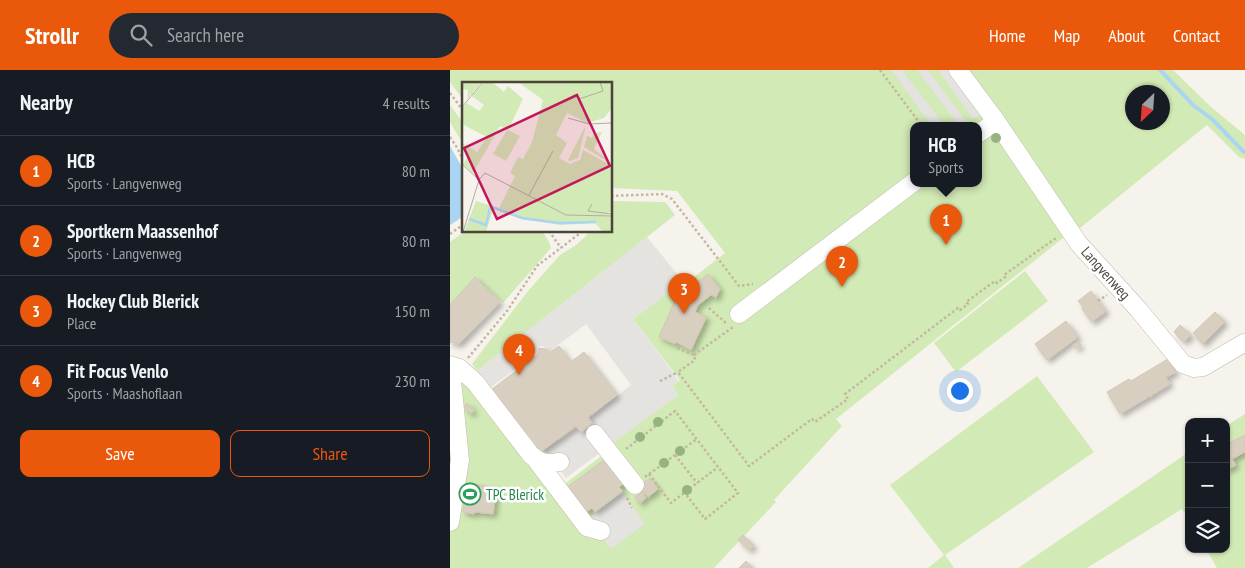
<!DOCTYPE html>
<meta charset="utf-8">
<style>
body{margin:0;font-family:"PT Sans Narrow",sans-serif;background:#242831;color:#f1f3f6}
.controls{position:absolute;right:15px;bottom:15px;display:grid;overflow:hidden;border-radius:10px;box-shadow:0 1px 4px #0004}
.controls button{width:45px;height:45px;display:grid;place-items:center;padding:0;border:0;border-bottom:1px solid #363941;background:#171b24;color:#f1f3f6;font:25px sans-serif}
.compass{position:absolute;left:675px;top:15px;width:45px;height:45px;border-radius:50%;background:#171b24;box-shadow:0 1px 4px #0004;rotate:205deg}
.you{position:absolute;left:509px;top:320px;width:18px;height:18px;margin:-12px;border:4px solid #fff;border-radius:50%;background:#1a73e8;box-shadow:0 0 0 8px #1a73e833}
.badge{display:grid;place-items:center;width:32px;height:32px;border-radius:50%;background:#ea580c;color:#fff;font-size:16px;font-weight:700}
.pin{position:absolute;translate:-50% -41px;filter:drop-shadow(0 1px 2px #0008)}
.pin::after{content:'';position:absolute;top:26px;width:18px;height:15px;background:inherit;clip-path:polygon(0 0,100% 0,50% 100%)}
.popup{position:absolute;left:460px;top:52px;width:72px;height:65px;box-sizing:border-box;display:grid;place-content:center;border-radius:10px;background:#171b24;filter:drop-shadow(0 1px 4px #0005);font-size:16px;white-space:nowrap;color:#9ea1a6}
.popup b{font-size:19px;color:#f1f3f6}
.popup::after{content:'';position:absolute;left:50%;top:100%;margin-left:-10px;border:10px solid transparent;border-top-color:#171b24}
.list{margin:0;padding:0;list-style:none}
h2{display:flex;justify-content:space-between;align-items:center;height:65px;margin:0;padding:0 20px;font-size:21px}
h2 small{font-size:16px;font-weight:400;color:#9ea1a6}
.list li{display:grid;grid-template-columns:32px 1fr auto;gap:15px;align-items:center;box-sizing:border-box;height:70px;padding:0 20px;border-top:1px solid #363941}
.list b{display:block;font-size:19px;white-space:nowrap}
.list p{margin:0;font-size:16px;white-space:nowrap;color:#9ea1a6}
.list em{font-size:16px;font-style:normal;color:#9ea1a6}
.actions{display:flex;gap:10px;padding:15px 20px}
.actions a{flex:1;padding:11px 0;border:1px solid #ea580c;border-radius:10px;text-align:center;font-size:18px;color:#ea580c}
.actions .main{background:#ea580c;color:#fff}
.icon{flex:none;width:28px;height:28px;fill:none;stroke:currentColor;stroke-width:2;stroke-linecap:round;stroke-linejoin:round}
.map{position:relative;flex:none;width:795px;height:498px;overflow:hidden}
header{display:flex;align-items:center;gap:30px;box-sizing:border-box;height:70px;padding:0 25px;background:#ea580c;color:#fff}
header strong{font-size:24px}
nav{display:flex;gap:28px;margin-inline-start:auto;font-size:18px}
.search{width:350px;height:45px;background:#242831;display:flex;align-items:center;gap:12px;box-sizing:border-box;padding:0 18px;border-radius:28px;color:#9ea1a6;font-size:19px}
main{display:flex}
aside{flex:1;background:#171b24}
.map>svg:first-child{display:block}
.green{fill:#d2eab5;fill-rule:evenodd}
.parking{fill:#e5e3e0}
.water{fill:#a9d4f2}
.lines{fill:none;stroke-linecap:round;stroke-linejoin:round}
.stream{stroke:#a9d4f2;stroke-width:4}
.building{fill:#d8cfc1;stroke:#d3c7b4;filter:url(#shadow)}
.minor-casing{stroke:#c2bbae;stroke-width:19}
.path{stroke:#c4b79f;stroke-width:2.5;stroke-dasharray:2.5 2.5;stroke-linecap:butt}
.minor{stroke:#fff;stroke-width:18}
.tree{fill:#97b381}
.labels{text-anchor:middle;dominant-baseline:central;stroke-width:5;stroke-linejoin:round;paint-order:stroke}
.street-label{font-size:15px;fill:#4b4439;stroke:#fff}
.leisure-label{font-size:15px;fill:#27864d;stroke:#fff;text-anchor:start}
.inset-river{fill:none;stroke:#a9d4f2;stroke-width:2.5}
.inset-road{fill:none;stroke:#b2ada4;stroke-width:1}
.view{fill:#c2185b;fill-opacity:0.15;stroke:#c2185b;stroke-width:2.5}
.inset-edge{fill:none;stroke:#4b4439;stroke-width:2.5}
</style>
<header>
<strong>Strollr</strong>
<div class="search"><svg class="icon" aria-label="search" viewBox="0 0 24 24"><circle cx="10" cy="10" r="6"/><path d="M15 15l6 6"/></svg>Search here</div>
<nav><a>Home</a><a>Map</a><a>About</a><a>Contact</a></nav>
</header>
<main>
<aside>
<h2>Nearby<small>4 results</small></h2>
<ul class="list">
<li><span class="badge">1</span><div><b>HCB</b><p>Sports · Langvenweg</p></div><em>80 m</em></li>
<li><span class="badge">2</span><div><b>Sportkern Maassenhof</b><p>Sports · Langvenweg</p></div><em>80 m</em></li>
<li><span class="badge">3</span><div><b>Hockey Club Blerick</b><p>Place</p></div><em>150 m</em></li>
<li><span class="badge">4</span><div><b>Fit Focus Venlo</b><p>Sports · Maashoflaan</p></div><em>230 m</em></li>
</ul>
<div class="actions"><a class="main">Save</a><a>Share</a></div>
</aside>
<div class="map">
<svg width="795" height="498" viewBox="0 0 795 498">
<defs>
<filter id="shadow"><feDropShadow dx="3.5" dy="3.5" stdDeviation="2.5" flood-color="#0004"/></filter>
</defs>
<rect width="100%" height="100%" fill="#f6f3ec"/>
<g class="green">
<path d="M 0,0 L 723,0 L 761,37 L 795,65 L 795,89 L 789,87 L 757,55 L 630,158 L 628,156 L 386,349 L 392,356 L 324,430 L 326,432 L 264,498 L 0,498 L 0,308 L 10,309 L 14,314 L 16,313 L 104,422 L 162,378 L 160,375 L 228,325 L 222,316 L 230,310 L 183,249 L 233,211 L 235,214 L 275,183 L 227,121 L 161,118 L 161,14 L 14,14 L 14,31 L 0,12 ZM 682,22 L 712,22 L 712,52 L 682,52 ZM 464,56 L 528,56 L 528,114 L 464,114 Z"/>
<polygon points="0,35 14,54 14,76 0,52"/>
<polygon points="161,131 214,132 217,134 225,145 27,301 22,294 78,221 110,185 126,175 136,166 139,161 161,161"/>
<polygon points="15,161 92,161 99,172 101,178 53,233 27,209 0,236 0,172"/>
<polygon points="575,201 598,231 506,302 484,273"/>
<polygon points="587,306 644,382 495,485 504,498 478,498 494,485 440,415"/>
<polygon points="795,344 795,498 767,498 756,479 776,479 776,356"/>
<polygon points="739,382 739,449 732,439 637,498 568,498"/>
</g>
<g class="parking">
<polygon points="441,0 452,0 495,56 482,56"/>
<polygon points="467,0 478,0 517,52 509,56"/>
<polygon points="488,0 499,0 531,44 523,49"/>
<polygon points="197,167 233,211 183,249 223,302 228,311 222,316 228,325 116,408 94,380 107,370 108,371 127,358 131,363 143,354 139,348 181,315 136,254 99,282 95,277 89,276 87,283 40,318 27,301"/>
<polygon points="173,422 195,454 161,479 137,449"/>
</g>
<polygon class="water" points="0,76 14,101 14,146 0,155"/>
<g class="lines">
<polyline class="stream" points="710,0 743,35 762,49 794,82"/>
</g>
<g class="building">
<polygon points="258,204 270,219 265,229 266,227 261,225 248,235 245,242 256,247 257,246 241,280 226,272 225,274 209,267 224,233 223,231"/>
<polygon points="25,207 50,232 9,274 0,272 0,235"/>
<polygon points="641,221 656,241 642,252 632,239 634,238 628,231"/>
<polygon points="765,242 775,252 753,274 743,263"/>
<polygon points="616,251 628,267 597,290 585,274"/>
<polygon points="730,255 741,265 734,272 724,262"/>
<polygon points="628,272 631,275 626,279 623,275"/>
<polygon points="109,276 121,292 134,282 167,325 138,347 142,353 131,362 126,356 89,383 41,320 88,284 89,278 96,279 99,283"/>
<polygon points="718,289 726,302 716,307 720,314 702,325 702,326 700,327 700,326 670,344 657,322 679,309 681,311"/>
<polygon points="17,333 24,341 21,344 14,336"/>
<polygon points="795,365 795,382 782,389 786,395 777,400 776,398 776,375"/>
<polygon points="158,387 176,412 169,417 173,421 145,442 142,438 135,443 116,418"/>
<polygon points="200,408 208,419 198,427 189,416"/>
<polygon points="17,413 42,417 42,416 47,417 43,444 25,442 24,444 13,442"/>
<polygon points="192,422 196,428 190,433 185,427"/>
<polygon points="293,465 304,476 299,480 288,470"/>
<polygon points="296,491 303,498 289,498"/>
</g>
<g class="lines">
<g class="minor-casing">
<g id="minor">
<polyline points="508,0 546,51 629,174 688,239 733,294 744,298 753,297 794,273"/>
<polyline points="528,64 546,51"/>
<polyline points="289,244 464,112"/>
<path d="M 0,295 L 9,298 L 25,312 L 81,385 C 92,394 97,394 110,392"/>
<polyline points="145,364 185,415"/>
<polyline points="87,391 137,457 151,461"/>
<polyline points="0,452 10,390 2,311 9,298"/>
</g>
</g>
<g class="path">
<polyline points="430,0 472,56"/>
<polyline points="0,23 14,42"/>
<polyline points="0,67 6,76 14,91"/>
<polyline points="161,126 212,124 222,129 289,216 303,214"/>
<polyline points="99,161 111,178"/>
<polyline points="0,164 14,154"/>
<polyline points="648,231 657,225"/>
<polyline points="259,238 277,254"/>
<polyline points="229,274 227,278 244,285 245,290 228,302 299,396 362,349 365,352 398,329 395,324 508,238 510,240 518,234 516,232 545,211 547,213 555,207 554,205 606,168"/>
<polyline points="244,285 283,257"/>
<polyline points="18,288 57,241 87,196 133,161"/>
<polyline points="210,311 228,302"/>
<polyline points="176,379 225,341 288,423 255,449 235,423"/>
<polyline points="225,385 247,413"/>
<polyline points="199,404 221,433 268,397"/>
<polyline points="195,407 247,369"/>
<polyline points="177,428 182,438"/>
</g>
<use href="#minor" class="minor"/>
</g>
<g class="tree">
<circle cx="546" cy="68" r="5"/>
<circle cx="208" cy="352" r="5"/>
<circle cx="190" cy="367" r="5"/>
<circle cx="230" cy="381" r="5"/>
<circle cx="214" cy="393" r="5"/>
<circle cx="237" cy="420" r="5"/>
</g>
<defs>
<g id="stadium-ring" transform="scale(1.125)"><circle r="9.5" fill="#fff" stroke="#2e9e5b" stroke-width="1.5"/><path d="M0-5a6.5 5 0 1 0 0 10a6.5 5 0 1 0 0-10ZM-3.5-1.8h7v3.6h-7Z" fill="#2e9e5b"/></g>
</defs>
<g fill-rule="evenodd">
<use href="#stadium-ring" x="20" y="424"/>
</g>
<g class="labels">
<g class="street-label">
<text transform="translate(656 203) rotate(48)">Langvenweg</text>
</g>
<g class="leisure-label">
<text x="36" y="424">TPC Blerick</text>
</g>
</g>
<g transform="translate(12 12)">
<rect width="150" height="150" fill="#f6f3ec"/>
<path d="M 0,0 L 20,0 L 5,17 L 6,8 L 0,7 ZM 22,0 L 30,0 L 42,10 L 46,4 L 61,17 L 46,48 L 58,54 L 44,79 L 31,72 L 45,48 L 38,44 L 11,91 L 1,82 L 5,76 L 0,61 L 15,70 L 25,55 L 0,42 L 0,26 L 5,21 L 17,29 L 22,23 L 10,14 ZM 56,0 L 150,0 L 150,26 L 142,36 L 125,41 L 105,31 L 94,53 L 105,61 L 97,76 L 108,82 L 118,78 L 121,68 L 150,84 L 150,130 L 144,131 L 150,134 L 150,150 L 141,150 L 133,141 L 99,143 L 59,137 L 31,127 L 24,150 L 2,150 L 14,119 L 37,126 L 53,94 L 48,91 L 56,75 L 61,77 L 70,60 L 81,18 ZM 124,43 L 116,76 L 108,79 L 106,78 ZM 140,50 L 132,67 L 150,82 L 122,65 L 125,54 L 130,56 L 132,51 Z" fill="#d2eab5"/>
<path class="inset-river" d="M 30,125 L 60,136 L 97,141 L 134,140M 7,137 L 24,143 L 28,126"/>
<path class="inset-road" d="M 0,25 L 21,0M 106,36 L 127,42 L 150,41M 127,42 L 117,17 L 141,9 L 138,0M 0,82 L 17,98M 67,113 L 91,69M 130,122 L 126,129 L 150,132M 1,150 L 17,98 L 23,91 L 104,133 L 150,134"/>
<path class="view" d="M 115,13 L 148,84 L 35,137 L 2,66 Z"/>
<rect width="150" height="150" class="inset-edge"/>
</g>
</svg>
<div class="controls">
<button>+</button>
<button>−</button>
<button><svg class="icon" aria-label="layers" viewBox="0 0 24 24"><path d="M12 4l9 5-9 5-9-5zM3 14l9 5 9-5"/></svg></button>
</div>
<svg class="compass" viewBox="-18 -18 36 36"><path d="M0-13l5 13h-10z" fill="#e53935"/><path d="M0 13l5-13h-10z" fill="#9ea1a6"/></svg>
<div class="you"></div>
<div class="pin badge" style="left:496px;top:175px">1</div>
<div class="popup"><b>HCB</b>Sports</div>
<div class="pin badge" style="left:392px;top:217px">2</div>
<div class="pin badge" style="left:234px;top:244px">3</div>
<div class="pin badge" style="left:69px;top:305px">4</div>
</div>
</main>
